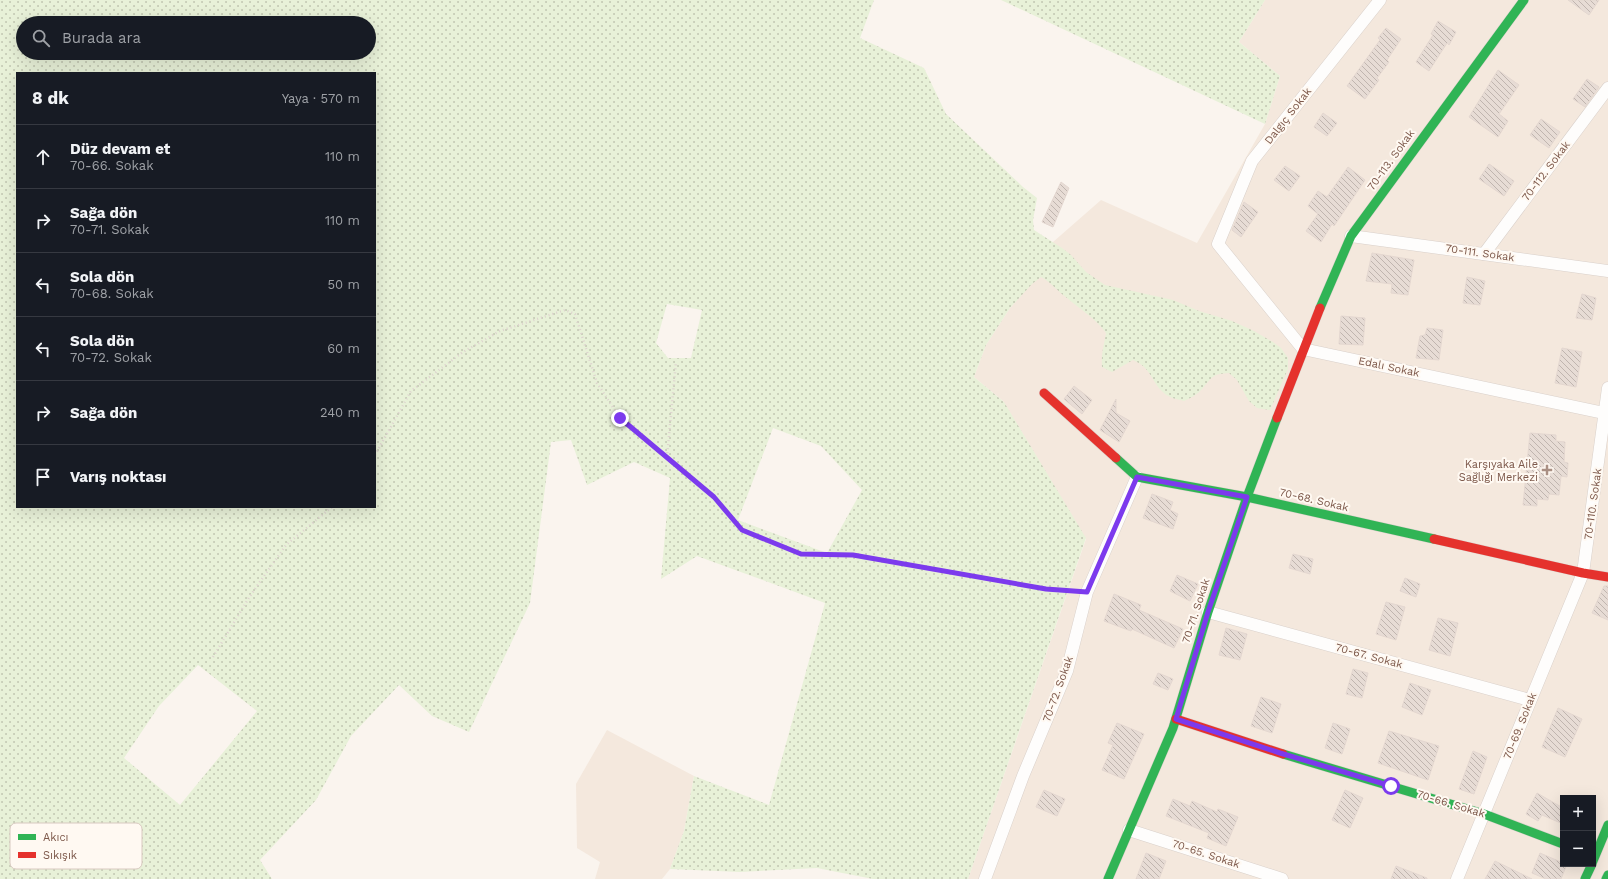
<!DOCTYPE html>
<html lang="tr">
<meta charset="utf-8">
<style>
body{margin:0;font-family:"Work Sans",sans-serif;background:#242831;color:#f1f3f6}
.controls{position:absolute;right:12px;bottom:12px;display:grid;overflow:hidden;border-radius:0px;box-shadow:0 4px 16px #0002}
.controls button{width:36px;height:36px;display:grid;place-items:center;padding:0;border:0;border-bottom:1px solid #363941;background:#171b24;color:#f1f3f6;font:20px sans-serif}
.stop{position:absolute;width:12px;height:12px;margin:-9px;border:3px solid #7c3aed;border-radius:50%;background:#fff}
.stop.end{background:#7c3aed;border-color:#fff;box-shadow:0 1px 4px #0008}
.list{margin:0;padding:0;list-style:none}
h2{display:flex;justify-content:space-between;align-items:center;height:52px;margin:0;padding:0 16px;font-size:17px}
h2 small{font-size:13px;font-weight:400;color:#9ea1a6}
.list li{display:grid;grid-template-columns:26px 1fr auto;gap:12px;align-items:center;box-sizing:border-box;height:64px;padding:0 16px;border-top:1px solid #363941}
.list b{display:block;font-size:15px;white-space:nowrap}
.list p{margin:0;font-size:13px;white-space:nowrap;color:#9ea1a6}
.list em{font-size:13px;font-style:normal;color:#9ea1a6}
.icon{flex:none;width:22px;height:22px;fill:none;stroke:currentColor;stroke-width:2;stroke-linecap:round;stroke-linejoin:round}
.map{position:relative;flex:none;width:1608px;height:879px;overflow:hidden}
.search{position:absolute;background:#171b24;box-shadow:0 4px 16px #0002;left:16px;top:16px;width:360px;height:44px;display:flex;align-items:center;gap:10px;box-sizing:border-box;padding:0 14px;border-radius:22px;color:#9ea1a6;font-size:15px}
.panel{position:absolute;background:#171b24;box-shadow:0 4px 16px #0002;left:16px;top:72px;width:360px;height:436px;border-radius:0px}
.map>svg:first-child{display:block}
.residential{fill:#f4e8dd;fill-rule:evenodd}
.grass{fill:url(#grass-dots);fill-rule:evenodd}
.building{fill:url(#building-back-hatch);stroke:#e4d7d0}
.lines{fill:none;stroke-linecap:round;stroke-linejoin:round}
.street-casing{stroke:#d9d0ca;stroke-width:13}
.fast-casing{stroke:#dbd1cc;stroke-width:10}
.jam-casing{stroke:#dbd1cc;stroke-width:10}
.path{stroke:#ddd2ce;stroke-width:2.5;stroke-dasharray:1 3;stroke-linecap:butt}
.street{stroke:#fefdfc;stroke-width:12}
.fast{stroke:#30b455;stroke-width:9}
.jam{stroke:#e5322d;stroke-width:9}
.route{stroke:#7c3aed;stroke-width:5}
.poi-dot{fill:#a98f83;stroke:#fff9f2;stroke-width:1.5}
.labels{text-anchor:middle;dominant-baseline:central;stroke-width:4;stroke-linejoin:round;paint-order:stroke}
.street-label{font-size:11px;fill:#7d584a;stroke:#fff9f2}
.poi-label{font-size:11px;fill:#7d584a;stroke:#fff9f2;text-anchor:end}
.key{fill:#fff9f2;stroke:#d8c9c0;stroke-width:1}
.key-label{font-size:11px;fill:#7d584a}
</style>
<div class="map">
<svg width="1608" height="879" viewBox="0 0 1608 879">
<defs>
<pattern id="grass-dots" width="8" height="8" patternUnits="userSpaceOnUse"><rect width="8" height="8" fill="#e8f1d8"/><path d="M2 2h.1M6 6h.1" fill="none" stroke="#c1c6b1" stroke-width="1.8" stroke-linecap="round"/></pattern>
<pattern id="building-back-hatch" width="6" height="6" patternUnits="userSpaceOnUse"><rect width="6" height="6" fill="#e7dcd5"/><path d="M-1 5l2 2M0 0l6 6M5-1l2 2" fill="none" stroke="#c0b5af"/></pattern>
</defs>
<rect width="100%" height="100%" fill="#faf4ee"/>
<g class="residential">
<path d="M 1265,0 L 1608,0 L 1608,879 L 968,879 L 1086,539 L 1003,401 L 974,377 L 986,345 L 1010,308 L 1025,291 L 1053,242 L 1101,200 L 1197,243 L 1265,124 L 1280,76 L 1239,42 ZM 1563,798 L 1593,798 L 1593,864 L 1563,864 Z"/>
<polygon points="607,730 694,776 684,831 670,869 662,879 595,879 600,862 577,848 576,784"/>
</g>
<g class="grass">
<path d="M 0,0 L 874,0 L 860,38 L 924,68 L 946,114 L 1023,187 L 1037,198 L 1033,220 L 1034,230 L 1062,248 L 1071,255 L 1086,272 L 1105,285 L 1173,300 L 1199,311 L 1232,321 L 1254,331 L 1273,342 L 1281,348 L 1288,358 L 1288,369 L 1270,410 L 1257,408 L 1249,401 L 1237,380 L 1229,373 C 1213,374 1213,376 1203,388 C 1198,394 1191,398 1184,401 C 1177,399 1169,398 1164,393 C 1150,381 1153,369 1133,360 L 1112,372 L 1102,367 C 1101,354 1104,345 1106,333 C 1097,320 1080,309 1067,298 C 1057,291 1051,282 1041,277 L 1032,284 L 1010,308 L 986,345 L 974,377 L 1004,402 L 1086,538 L 968,879 L 873,879 L 817,868 L 740,872 L 670,869 L 684,831 L 694,776 L 769,805 L 825,603 L 697,556 L 661,579 L 670,478 L 634,462 L 587,485 L 571,440 L 551,442 L 530,603 L 469,732 L 432,716 L 399,685 L 351,736 L 316,800 L 260,860 L 272,879 L 0,879 ZM 23,23 L 369,23 L 369,53 L 23,53 ZM 17,73 L 375,73 L 375,507 L 17,507 ZM 667,304 L 702,310 L 691,358 L 668,358 L 656,343 ZM 773,428 L 821,446 L 862,490 L 827,553 L 738,520 ZM 198,665 L 257,711 L 180,805 L 124,758 L 159,706 Z"/>
<polygon points="1001,0 1265,0 1239,42 1280,76 1265,124"/>
</g>
<g class="building">
<polygon points="1568,0 1599,0 1589,15"/>
<polygon points="1438,21 1456,32 1449,45 1447,43 1429,71 1416,62 1433,35 1431,34"/>
<polygon points="1386,28 1401,39 1387,60 1389,62 1377,78 1379,80 1365,99 1347,86 1380,40 1378,38"/>
<polygon points="1498,70 1519,85 1499,114 1508,121 1498,137 1469,117"/>
<polygon points="1587,79 1599,87 1585,107 1573,99"/>
<polygon points="1323,113 1337,123 1327,136 1314,127"/>
<polygon points="1541,119 1560,132 1549,148 1530,135"/>
<polygon points="1489,164 1514,181 1504,196 1479,179"/>
<polygon points="1285,166 1300,176 1289,191 1274,180"/>
<polygon points="1348,167 1365,180 1334,226 1332,224 1321,242 1306,231 1318,214 1308,206 1318,191 1327,197"/>
<polygon points="1061,182 1069,188 1053,227 1042,222"/>
<polygon points="1244,202 1258,212 1241,237 1232,230"/>
<polygon points="1372,253 1414,260 1408,295 1391,293 1392,284 1366,281"/>
<polygon points="1467,277 1485,281 1480,305 1463,303"/>
<polygon points="1582,294 1596,298 1592,320 1576,318"/>
<polygon points="1341,316 1365,318 1363,345 1339,344"/>
<polygon points="1427,328 1443,330 1439,360 1416,358 1420,336 1425,335"/>
<polygon points="1562,348 1582,352 1576,387 1555,383"/>
<polygon points="1074,386 1092,400 1082,414 1064,399"/>
<polygon points="1116,399 1116,413 1130,421 1119,442 1100,430"/>
<polygon points="1530,433 1556,435 1556,441 1565,442 1564,462 1568,463 1567,477 1561,476 1559,495 1549,494 1548,500 1537,499 1537,506 1523,505"/>
<polygon points="1152,494 1173,502 1170,510 1178,514 1173,529 1143,518"/>
<polygon points="1293,554 1313,559 1310,574 1289,568"/>
<polygon points="1177,575 1198,584 1190,601 1170,591"/>
<polygon points="1405,578 1420,584 1416,597 1400,591"/>
<polygon points="1604,586 1608,586 1608,620 1592,613"/>
<polygon points="1114,594 1141,605 1139,610 1183,629 1174,648 1132,629 1131,631 1104,621"/>
<polygon points="1386,602 1405,607 1396,640 1376,634"/>
<polygon points="1438,618 1458,623 1450,656 1429,650"/>
<polygon points="1226,628 1247,634 1240,660 1219,655"/>
<polygon points="1353,669 1368,673 1362,698 1346,694"/>
<polygon points="1158,673 1173,679 1168,690 1153,684"/>
<polygon points="1410,683 1431,690 1422,715 1402,707"/>
<polygon points="1261,697 1281,704 1272,733 1251,726"/>
<polygon points="1558,708 1582,719 1565,757 1542,747"/>
<polygon points="1117,723 1144,734 1124,779 1102,770 1113,745 1108,743"/>
<polygon points="1333,723 1350,729 1342,754 1325,748"/>
<polygon points="1389,731 1439,746 1428,780 1378,763"/>
<polygon points="1473,751 1487,757 1474,794 1459,789"/>
<polygon points="1044,790 1065,799 1057,816 1036,807"/>
<polygon points="1345,790 1363,798 1350,828 1332,820"/>
<polygon points="1537,793 1563,808 1563,824 1542,815 1538,821 1526,814"/>
<polygon points="1173,799 1190,806 1192,801 1217,812 1218,809 1238,817 1226,846 1207,838 1209,833 1166,816"/>
<polygon points="1146,853 1166,861 1159,879 1136,879"/>
<polygon points="1540,853 1563,863 1563,864 1567,864 1561,879 1546,879 1532,873"/>
<polygon points="1495,861 1532,879 1485,879"/>
<polygon points="1396,866 1427,878 1427,879 1391,879"/>
</g>
<g class="lines">
<g class="street-casing">
<g id="street">
<polyline points="1380,0 1252,161 1218,244 1303,349 1608,414"/>
<polyline points="1351,236 1608,271"/>
<polyline points="1484,254 1608,88"/>
<polyline points="1208,612 1530,700"/>
<polyline points="1129,830 1282,879"/>
<polyline points="985,879 1023,776 1067,671 1087,592 1137,477"/>
<polyline points="1457,879 1583,573 1608,388"/>
</g>
</g>
<g class="fast-casing">
<g id="fast">
<polyline points="1320,308 1351,236 1524,0"/>
<polyline points="1116,458 1137,477 1247,497 1434,539"/>
<polyline points="1283,754 1484,814 1563,844"/>
<polyline points="1593,861 1608,825"/>
<polyline points="1108,879 1173,728 1208,612 1247,497 1277,418"/>
<polyline points="1585,879 1592,864"/>
<polyline points="1606,879 1608,875"/>
</g>
</g>
<g class="jam-casing">
<g id="jam">
<polyline points="1044,393 1116,458"/>
<polyline points="1277,418 1320,308"/>
<polyline points="1434,539 1583,573 1608,577"/>
<polyline points="1176,719 1283,754"/>
</g>
</g>
<g class="path">
<polyline points="375,455 411,391 463,352 500,331 565,310 575,314 597,383 620,418 714,497 742,530 801,554 853,555 1046,589 1075,591"/>
<polyline points="667,457 676,362"/>
<polyline points="213,657 250,596 286,545 332,507"/>
</g>
<use href="#street" class="street"/>
<use href="#fast" class="fast"/>
<use href="#jam" class="jam"/>
</g>
<g class="lines">
<polyline class="route" points="620,418 714,497 742,530 801,554 853,555 1046,589 1087,592 1137,477 1247,497 1208,612 1176,719 1280,753 1391,786"/>
</g>
<path class="poi-dot" d="M1545 464h4v4h4v4h-4v4h-4v-4h-4v-4h4z"/>
<g class="labels">
<g class="street-label">
<text transform="translate(1288 116) rotate(-52)">Dalgıç Sokak</text>
<text transform="translate(1391 160) rotate(-54)">70-113. Sokak</text>
<text transform="translate(1546 171) rotate(-53)">70-112. Sokak</text>
<text transform="translate(1480 253) rotate(8)">70-111. Sokak</text>
<text transform="translate(1389 367) rotate(12)">Edalı Sokak</text>
<text transform="translate(1314 500) rotate(13)">70-68. Sokak</text>
<text transform="translate(1593 504) rotate(-82)">70-110. Sokak</text>
<text transform="translate(1196 611) rotate(-72)">70-71. Sokak</text>
<text transform="translate(1369 656) rotate(15)">70-67. Sokak</text>
<text transform="translate(1058 689) rotate(-70)">70-72. Sokak</text>
<text transform="translate(1520 726) rotate(-68)">70-69. Sokak</text>
<text transform="translate(1451 804) rotate(17)">70-66. Sokak</text>
<text transform="translate(1206 854) rotate(18)">70-65. Sokak</text>
</g>
<g class="poi-label">
<text x="1538" y="464">Karşıyaka Aile<tspan x="1538" dy="13">Sağlığı Merkezi</tspan></text>
</g>
</g>
<rect x="10" y="823" width="132" height="46" rx="6" class="key"/>
<rect x="18" y="834" width="18" height="6" fill="#30b455"/>
<rect x="18" y="852" width="18" height="6" fill="#e5322d"/>
<g class="key-label">
<text x="43" y="841">Akıcı</text>
<text x="43" y="859">Sıkışık</text>
</g>
</svg>
<div class="controls">
<button>+</button>
<button>−</button>
</div>
<div class="stop" style="left:1391px;top:786px"></div>
<div class="stop end" style="left:620px;top:418px"></div>
<div class="search"><svg class="icon" aria-label="search" viewBox="0 0 24 24"><circle cx="10" cy="10" r="6"/><path d="M15 15l6 6"/></svg>Burada ara</div>
<section class="panel">
<h2>8 dk<small>Yaya · 570 m</small></h2>
<ul class="list">
<li><svg class="icon" aria-label="ahead" viewBox="0 0 24 24"><path d="M12 20V5M6 11l6-6 6 6"/></svg><div><b>Düz devam et</b><p>70-66. Sokak</p></div><em>110 m</em></li>
<li><svg class="icon" aria-label="right" viewBox="0 0 24 24"><path d="M7 20v-9h11M14 6l5 5-5 5"/></svg><div><b>Sağa dön</b><p>70-71. Sokak</p></div><em>110 m</em></li>
<li><svg class="icon" aria-label="left" viewBox="0 0 24 24"><path d="M17 20v-9H6M10 6l-5 5 5 5"/></svg><div><b>Sola dön</b><p>70-68. Sokak</p></div><em>50 m</em></li>
<li><svg class="icon" aria-label="left" viewBox="0 0 24 24"><path d="M17 20v-9H6M10 6l-5 5 5 5"/></svg><div><b>Sola dön</b><p>70-72. Sokak</p></div><em>60 m</em></li>
<li><svg class="icon" aria-label="right" viewBox="0 0 24 24"><path d="M7 20v-9h11M14 6l5 5-5 5"/></svg><div><b>Sağa dön</b></div><em>240 m</em></li>
<li><svg class="icon" aria-label="arrive" viewBox="0 0 24 24"><path d="M6 21V4h12l-3 4 3 4H6"/></svg><div><b>Varış noktası</b></div></li>
</ul>
</section>
</div>
